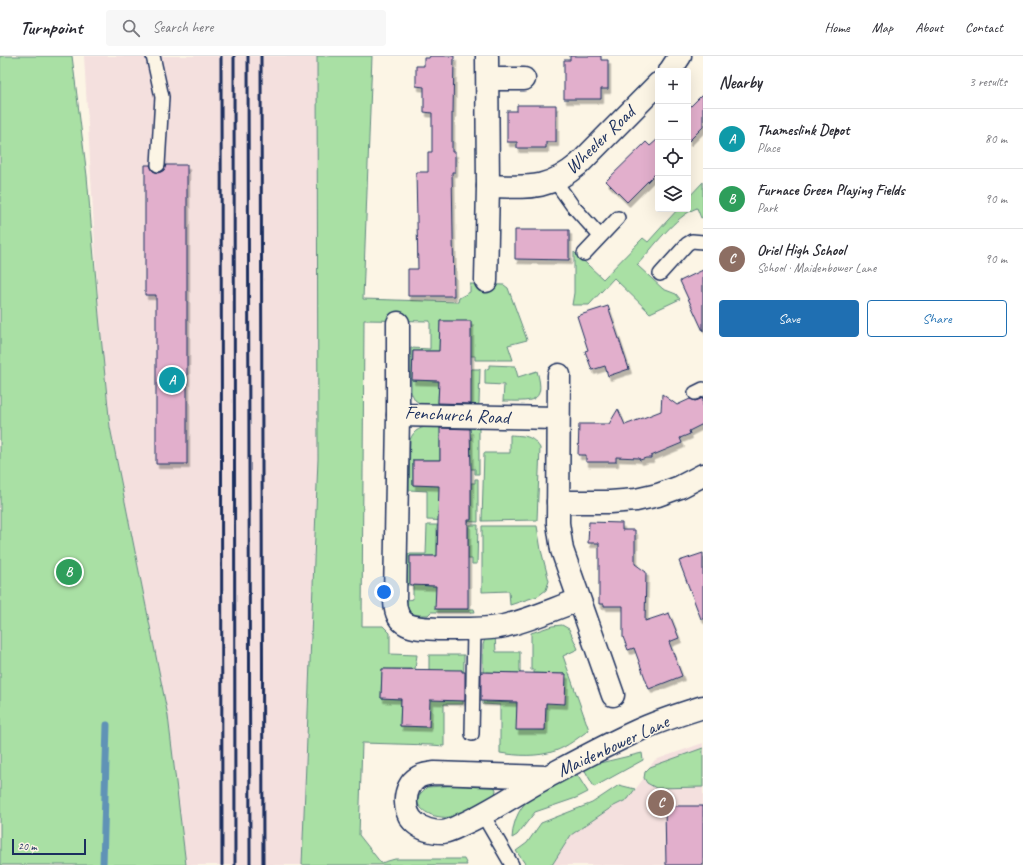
<!DOCTYPE html>
<meta charset="utf-8">
<style>
body{margin:0;font-family:Caveat,sans-serif;background:#f7f7f7;color:#2b2b33}
.controls{position:absolute;right:12px;top:12px;display:grid;overflow:hidden;border-radius:4px;box-shadow:0 4px 16px #0002}
.controls button{width:36px;height:36px;display:grid;place-items:center;padding:0;border:0;border-bottom:1px solid #e1e1e2;background:#fff;color:#2b2b33;font:20px sans-serif}
.scale{position:absolute;left:12px;bottom:10px;width:74px;box-sizing:border-box;padding-left:4px;border:2px solid #1b2f5e;border-top:0;font-size:11px;line-height:14px;white-space:nowrap;color:#1b2f5e;-webkit-text-stroke:3px #fcf5e5;paint-order:stroke}
.you{position:absolute;left:384px;top:536px;width:14px;height:14px;margin:-10px;border:3px solid #fff;border-radius:50%;background:#1a73e8;box-shadow:0 0 0 6px #1a73e833}
.badge{display:grid;place-items:center;width:26px;height:26px;border-radius:50%;background:#1f6fb2;color:#fff;font-size:13px;font-weight:700}
.pin{position:absolute;translate:-50% -50%;border:2px solid #fff;box-shadow:0 1px 4px #0006}
.list{margin:0;padding:0;list-style:none}
h2{display:flex;justify-content:space-between;align-items:center;height:52px;margin:0;padding:0 16px;font-size:17px}
h2 small{font-size:13px;font-weight:400;color:#7c7c81}
.list li{display:grid;grid-template-columns:26px 1fr auto;gap:12px;align-items:center;box-sizing:border-box;height:60px;padding:0 16px;border-top:1px solid #e1e1e2}
.list b{display:block;font-size:15px;white-space:nowrap}
.list p{margin:0;font-size:13px;white-space:nowrap;color:#7c7c81}
.list em{font-size:13px;font-style:normal;color:#7c7c81}
.actions{display:flex;gap:8px;padding:12px 16px}
.actions a{flex:1;padding:9px 0;border:1px solid #1f6fb2;border-radius:4px;text-align:center;font-size:14px;color:#1f6fb2}
.actions .main{background:#1f6fb2;color:#fff}
.icon{flex:none;width:22px;height:22px;fill:none;stroke:currentColor;stroke-width:2;stroke-linecap:round;stroke-linejoin:round}
.map{position:relative;flex:none;width:703px;height:809px;overflow:hidden}
header{display:flex;align-items:center;gap:24px;box-sizing:border-box;height:56px;padding:0 20px;background:#fff;border-bottom:1px solid #e1e1e2}
header strong{font-size:19px}
nav{display:flex;gap:22px;margin-inline-start:auto;font-size:14px}
.search{width:280px;height:36px;background:#f7f7f7;display:flex;align-items:center;gap:10px;box-sizing:border-box;padding:0 14px;border-radius:4px;color:#7c7c81;font-size:15px}
main{display:flex}
aside{flex:1;background:#fff}
.map>svg:first-child{display:block}
.built{fill:#f4e0de}
.green{fill:#a9e0a4;stroke:#628881}
.lines{fill:none;stroke-linecap:round;stroke-linejoin:round}
.stream{stroke:#6093b6;stroke-width:7}
.building{fill:#e2afcc;stroke:#1b2f5e;filter:url(#shadow)}
.service-casing{stroke:#1b2f5e;stroke-width:16}
.minor-casing{stroke:#1b2f5e;stroke-width:25}
.service{stroke:#fcf5e5;stroke-width:13}
.minor{stroke:#fcf5e5;stroke-width:22}
.rail{stroke:#1b2f5e;stroke-width:3}
.labels{text-anchor:middle;dominant-baseline:central;stroke-width:3;stroke-linejoin:round;paint-order:stroke}
.street-label{font-size:19px;fill:#1b2f5e;stroke:#fcf5e5}
</style>
<header>
<strong>Turnpoint</strong>
<div class="search"><svg class="icon" aria-label="search" viewBox="0 0 24 24"><circle cx="10" cy="10" r="6"/><path d="M15 15l6 6"/></svg>Search here</div>
<nav><a>Home</a><a>Map</a><a>About</a><a>Contact</a></nav>
</header>
<main>
<div class="map">
<svg width="703" height="809" viewBox="0 0 703 809">
<defs>
<filter id="shadow"><feDropShadow dx="2.5" dy="4.5" stdDeviation="0" flood-color="#0004"/></filter>
</defs>
<rect width="100%" height="100%" fill="#fcf5e5"/>
<filter id="ink" filterUnits="userSpaceOnUse"><feTurbulence type="fractalNoise" baseFrequency=".025" numOctaves="2"/><feDisplacementMap in="SourceGraphic" scale="8" xChannelSelector="R" yChannelSelector="G"/><feConvolveMatrix kernelMatrix="1 2 1 2 8 2 1 2 1" color-interpolation-filters="sRGB"/></filter>
<g filter="url(#ink)">
<g class="built">
<polygon points="84,0 317,0 318,403 302,809 186,809 168,660 110,371 99,260"/>
<polygon points="703,687 703,809 552,809 571,779 612,751 628,743 644,722 645,716 655,704"/>
</g>
<g class="green">
<polygon points="0,0 72,0 87,120 99,260 110,371 168,660 186,809 0,809"/>
<polygon points="317,0 372,0 363,243 458,246 459,242 470,236 470,228 504,229 508,232 527,284 508,289 513,304 475,304 475,300 470,300 471,266 440,265 439,295 413,295 412,324 439,325 438,347 470,348 471,313 480,313 479,347 478,350 422,349 415,344 411,336 411,292 430,293 430,265 364,264 362,570 383,570 390,577 390,598 417,599 415,613 382,613 381,642 401,643 400,670 429,671 429,599 464,599 463,648 444,648 444,690 431,689 362,687 359,779 381,807 395,803 464,803 467,809 302,809 318,403"/>
<path d="M 703,126 L 703,161 L 701,162 L 697,152 C 675,160 653,192 637,209 L 663,233 L 676,238 L 680,243 L 650,257 L 614,222 L 589,249 L 572,249 L 574,237 L 574,196 L 603,223 L 643,182 L 648,186 L 678,153 L 688,153 L 688,142 Z"/>
<path d="M 489,309 L 515,310 L 518,321 L 537,315 C 547,349 530,345 503,345 L 504,329 L 485,328 L 485,314 L 489,312 Z"/>
<path d="M 432,369 L 479,369 L 479,418 L 475,418 L 475,413 L 470,413 L 471,381 L 440,380 L 440,404 L 413,404 L 413,429 L 439,430 L 471,463 L 471,427 L 475,427 L 475,423 L 478,423 L 478,466 L 427,464 L 427,435 L 409,434 L 410,384 C 414,373 421,372 432,369 Z"/>
<path d="M 510,379 C 525,380 532,379 540,392 L 537,464 L 482,465 L 484,397 L 510,397 Z"/>
<polygon points="427,469 478,469 477,508 472,508 472,503 468,503 468,471 437,470 437,500 410,500 410,529 407,529 408,498 426,498"/>
<polygon points="482,470 537,470 541,494 549,525 546,534 538,540 510,549 509,535 482,536"/>
<polygon points="413,529 436,530 436,553 474,553 475,556 431,556 428,559 416,559 409,556 407,550 407,544 413,543"/>
<path d="M 562,569 L 569,573 L 578,593 L 563,600 L 589,674 C 579,681 567,691 555,695 C 538,701 518,700 500,697 L 500,649 L 483,648 L 483,589 L 485,582 L 495,578 L 496,596 L 520,596 L 520,617 L 486,616 L 486,646 L 517,647 L 517,673 L 545,674 L 546,647 L 566,618 L 534,617 L 534,614 L 531,614 L 531,577 L 552,570 Z"/>
<polygon points="703,692 703,731 656,732 647,727 644,722 645,716 650,711"/>
<polygon points="642,697 643,704 594,731 583,711"/>
<path d="M 574,714 L 588,736 L 576,742 L 535,756 L 517,779 L 512,782 C 515,741 543,733 574,714 Z"/>
<path d="M 493,727 L 496,734 L 495,739 C 486,745 475,754 465,758 C 449,764 425,763 417,746 L 420,738 L 427,731 Z"/>
<polygon points="619,729 635,733 628,743 612,751 571,779 552,809 526,809 516,795 527,787 541,767 592,747"/>
</g>
<g class="lines">
<polyline class="stream" points="103,809 107,669"/>
</g>
<g class="building">
<polygon points="430,0 454,0 453,57 452,57 452,96 455,96 455,116 452,116 454,240 408,240 408,213 418,213 416,116 428,116 428,96 432,96 432,57 424,56 424,31 416,30 416,10 424,10 424,2 429,2"/>
<polygon points="570,0 601,0 601,4 608,4 608,33 601,33 601,43 564,43 564,4 570,4"/>
<polygon points="703,38 703,71 688,86 688,53"/>
<polygon points="517,49 556,49 556,86 546,86 546,92 517,92 517,86 507,86 507,55 517,55"/>
<polygon points="658,83 658,115 627,146 606,125 646,86 650,90"/>
<polygon points="145,109 150,109 153,115 158,117 164,114 166,109 187,109 187,408 156,408 156,239 145,239"/>
<polygon points="515,174 569,174 569,204 515,203"/>
<polygon points="703,214 703,275 680,225"/>
<polygon points="608,250 629,313 608,320 605,310 592,314 585,295 588,294 577,260"/>
<polygon points="440,265 471,265 471,348 438,347 439,325 412,324 413,295 439,295"/>
<polygon points="662,338 677,349 690,343 695,345 703,342 703,368 689,375 690,378 680,382 682,387 651,400 651,402 646,402 640,404 639,402 616,401 616,406 586,406 586,399 578,399 579,368 609,368 618,353 625,369 661,355"/>
<polygon points="440,372 470,373 471,413 471,464 468,464 468,553 435,553 436,530 410,529 410,500 437,500 439,430 413,429 413,404 440,404"/>
<polygon points="589,466 622,467 622,474 635,474 635,508 646,516 645,565 669,557 679,582 669,586 682,620 649,633 634,592 628,594 623,581 623,550 604,550 604,548 599,548 599,487 588,487"/>
<polygon points="703,497 703,563 701,563 679,505"/>
<polygon points="382,613 462,614 462,616 465,616 465,645 430,644 429,671 400,670 401,643 381,642"/>
<polygon points="481,616 566,618 565,648 546,647 545,674 516,674 517,646 481,645"/>
<polygon points="665,750 703,750 703,809 666,809"/>
</g>
<g class="lines">
<g class="service-casing">
<g id="service">
<polyline points="153,0 162,41 158,109"/>
<polyline points="555,125 572,149 600,180"/>
<polyline points="584,198 618,162"/>
<polyline points="660,218 687,188 692,185 703,186"/>
<polyline points="695,337 703,333"/>
<polyline points="472,678 474,574"/>
<polyline points="483,759 512,809"/>
</g>
</g>
<g class="minor-casing">
<g id="minor">
<polyline points="670,15 680,0"/>
<polyline points="488,23 524,23"/>
<path d="M 488,130 C 527,131 547,135 579,108 L 658,28"/>
<polyline points="486,225 488,130 487,0"/>
<polyline points="398,267 398,359 558,362"/>
<polyline points="559,319 558,467 562,494 613,639"/>
<path d="M 398,359 L 395,545 C 396,573 415,572 438,573 C 459,573 478,574 499,571 C 526,566 553,553 579,544"/>
<polyline points="558,446 610,446 636,444 658,439 680,431 703,419"/>
<path d="M 547,721 L 434,717 C 429,718 422,718 417,722 C 403,731 402,756 415,767 C 423,774 433,776 443,776 C 450,775 457,771 463,768 C 492,755 517,737 545,722 C 575,706 606,689 637,675 C 658,665 681,658 703,651"/>
</g>
</g>
<use href="#service" class="service"/>
<use href="#minor" class="minor"/>
<g class="rail">
<polyline points="221,0 222,809"/>
<polyline points="234,0 235,809"/>
<polyline points="248,0 250,809"/>
<polyline points="261,0 263,809"/>
</g>
</g>
</g>
<g class="labels">
<g class="street-label">
<text transform="translate(600 84) rotate(-44)">Wheeler Road</text>
<text transform="translate(457 359) rotate(3)">Fenchurch Road</text>
<text transform="translate(613 690) rotate(-25)">Maidenbower Lane</text>
</g>
</g>
</svg>
<div class="controls">
<button>+</button>
<button>−</button>
<button><svg class="icon" aria-label="locate" viewBox="0 0 24 24"><circle cx="12" cy="12" r="6"/><path d="M12 2v4M12 18v4M2 12h4M18 12h4"/></svg></button>
<button><svg class="icon" aria-label="layers" viewBox="0 0 24 24"><path d="M12 4l9 5-9 5-9-5zM3 14l9 5 9-5"/></svg></button>
</div>
<div class="scale">20 m</div>
<div class="you"></div>
<div class="pin badge" style="left:172px;top:324px;background:#0f9aa8">A</div>
<div class="pin badge" style="left:69px;top:516px;background:#2e9e5b">B</div>
<div class="pin badge" style="left:661px;top:747px;background:#8d6e63">C</div>
</div>
<aside>
<h2>Nearby<small>3 results</small></h2>
<ul class="list">
<li><span class="badge" style="background:#0f9aa8">A</span><div><b>Thameslink Depot</b><p>Place</p></div><em>80 m</em></li>
<li><span class="badge" style="background:#2e9e5b">B</span><div><b>Furnace Green Playing Fields</b><p>Park</p></div><em>90 m</em></li>
<li><span class="badge" style="background:#8d6e63">C</span><div><b>Oriel High School</b><p>School · Maidenbower Lane</p></div><em>90 m</em></li>
</ul>
<div class="actions"><a class="main">Save</a><a>Share</a></div>
</aside>
</main>
